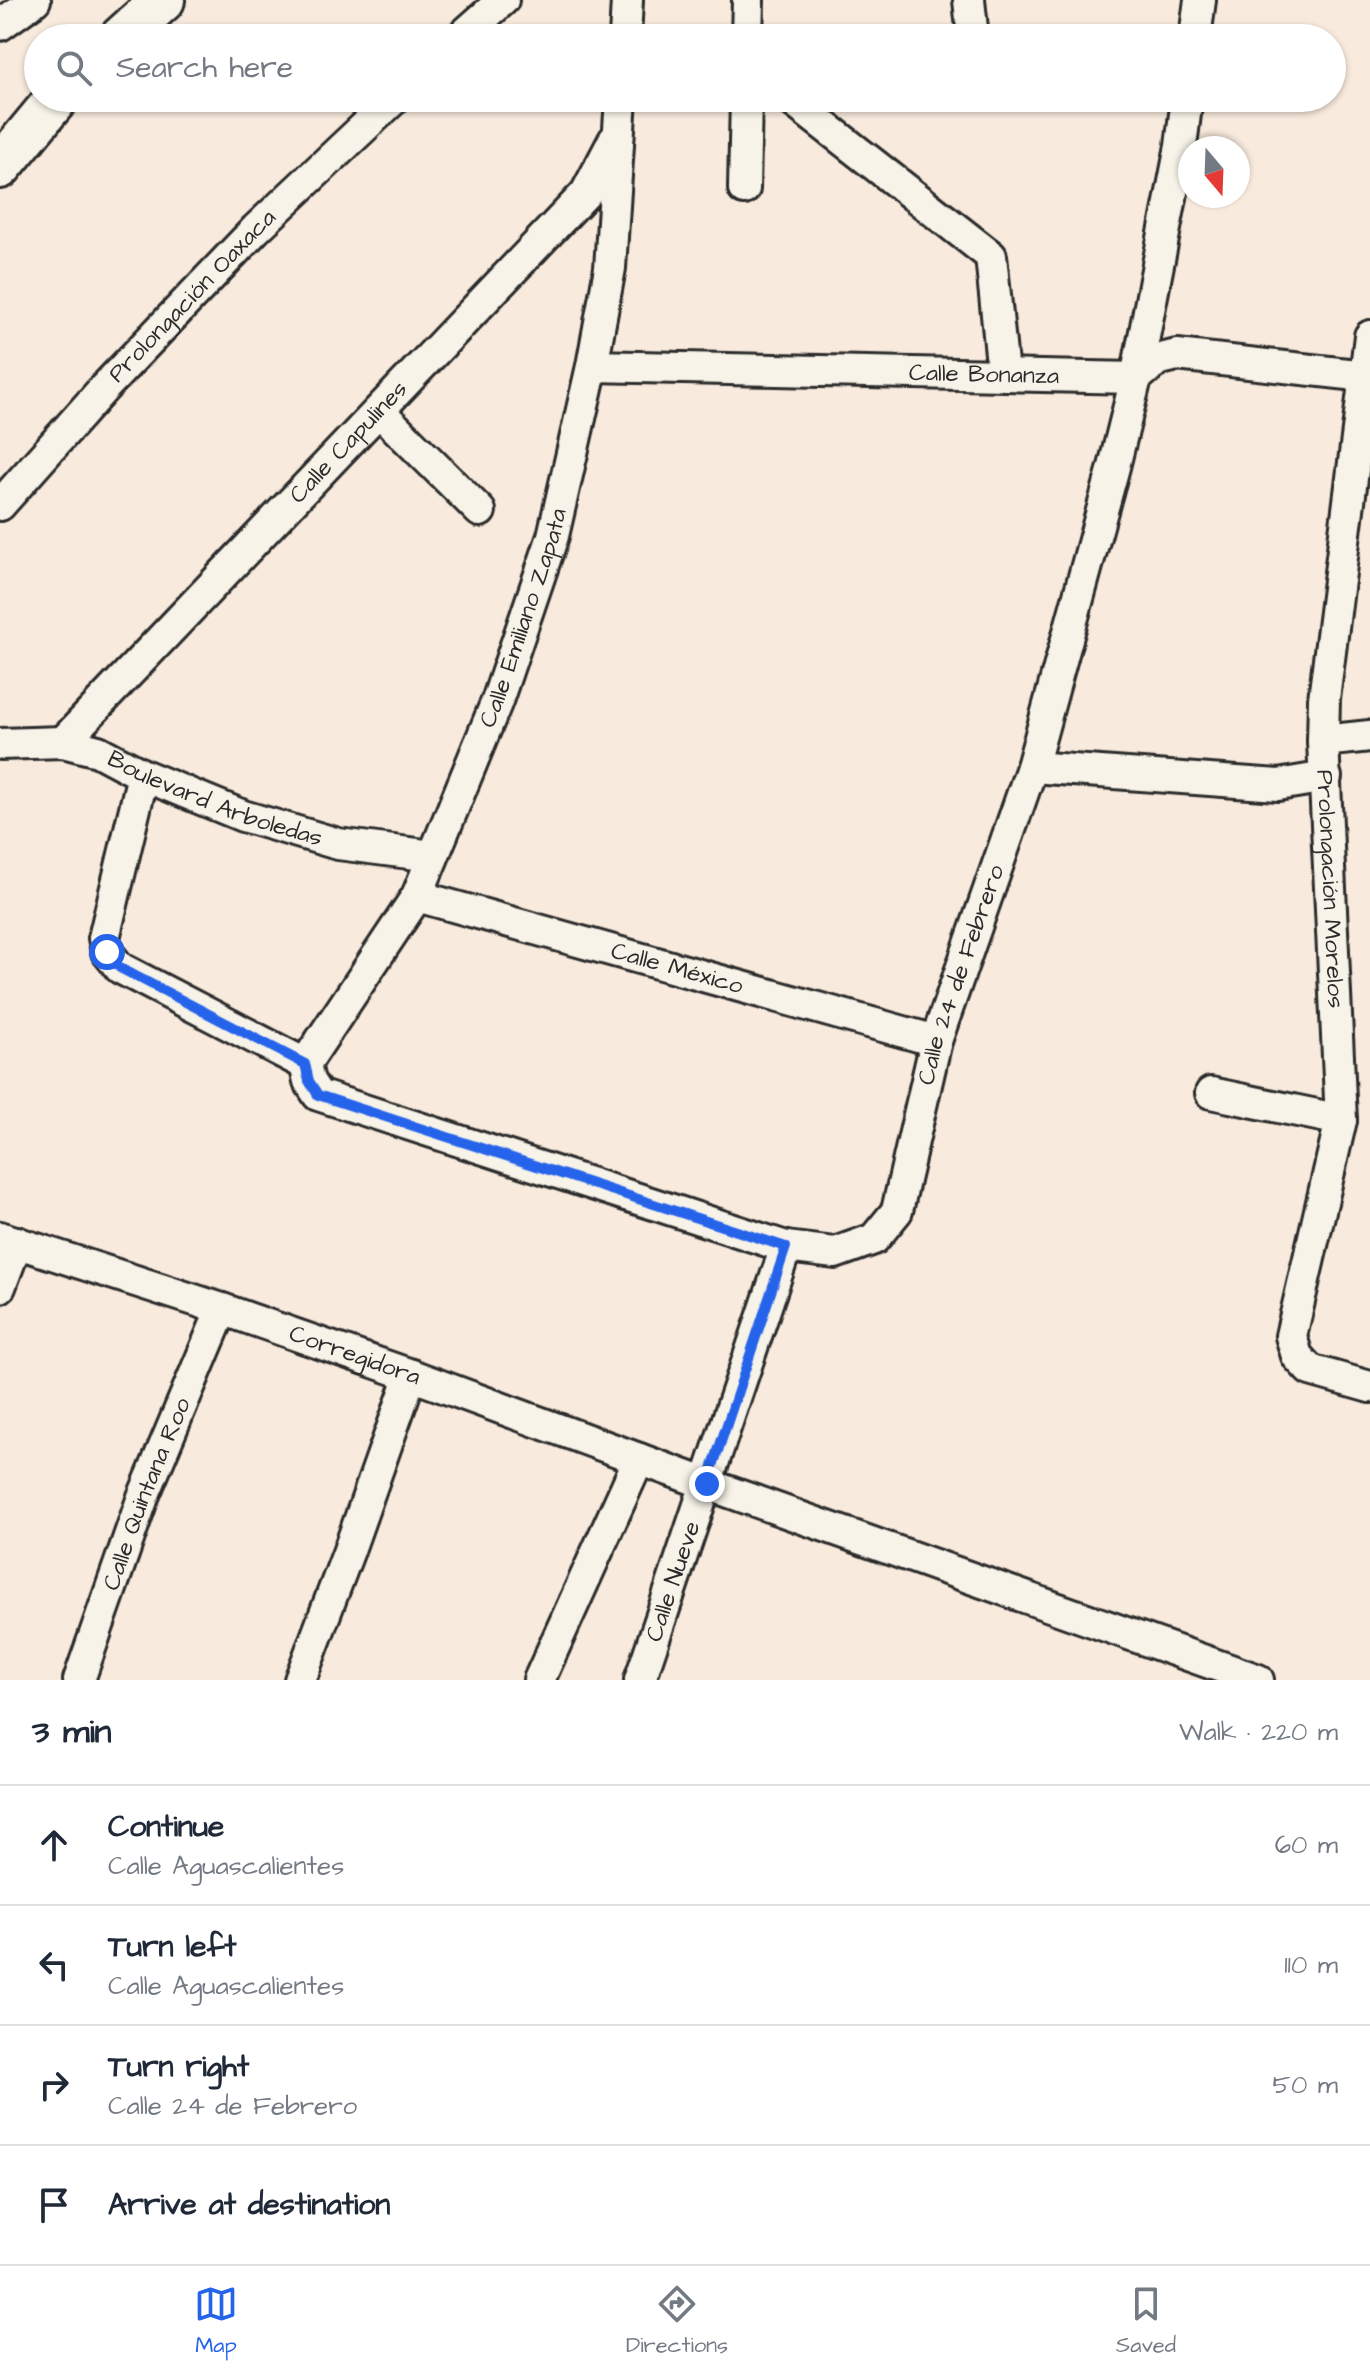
<!DOCTYPE html>
<meta charset="utf-8">
<style>
body{margin:0;font-family:"Architects Daughter",sans-serif;background:#f2f2f3;color:#1f2937}
.compass{position:absolute;left:1178px;top:136px;width:72px;height:72px;border-radius:50%;background:#fff;box-shadow:0 2px 6px #0004;rotate:161deg}
.stop{position:absolute;width:24px;height:24px;margin:-18px;border:6px solid #2563eb;border-radius:50%;background:#fff}
.stop.end{background:#2563eb;border-color:#fff;box-shadow:0 2px 8px #0008}
.list{margin:0;padding:0;list-style:none}
h2{display:flex;justify-content:space-between;align-items:center;height:104px;margin:0;padding:0 32px;font-size:34px}
h2 small{font-size:26px;font-weight:400;color:#747a83}
.list li{display:grid;grid-template-columns:52px 1fr auto;gap:24px;align-items:center;box-sizing:border-box;height:120px;padding:0 32px;border-top:2px solid #e0e1e3}
.list b{display:block;font-size:30px;white-space:nowrap}
.list p{margin:0;font-size:26px;white-space:nowrap;color:#747a83}
.list em{font-size:26px;font-style:normal;color:#747a83}
.icon{flex:none;width:44px;height:44px;fill:none;stroke:currentColor;stroke-width:2;stroke-linecap:round;stroke-linejoin:round}
.map{position:relative;flex:none;width:1370px;height:1680px;overflow:hidden}
.search{position:absolute;background:#fff;box-shadow:0 2px 6px #0004;left:24px;right:24px;top:24px;height:88px;display:flex;align-items:center;gap:20px;box-sizing:border-box;padding:0 28px;border-radius:44px;color:#747a83;font-size:30px}
.sheet{height:584px;background:#fff}
nav{display:flex;justify-content:space-around;align-items:center;box-sizing:border-box;height:112px;border-top:2px solid #e0e1e3;background:#fff;font-size:22px;color:#747a83}
nav a{display:grid;justify-items:center;gap:4px}
nav .on{color:#2563eb}
.map>svg:first-child{display:block}
.lines{fill:none;stroke-linecap:round;stroke-linejoin:round}
.street-casing{stroke:#2b2b2b;stroke-width:36}
.secondary-casing{stroke:#2b2b2b;stroke-width:48}
.street{stroke:#f7f3e8;stroke-width:30}
.secondary{stroke:#f7f3e8;stroke-width:42}
.route{stroke:#2563eb;stroke-width:10}
.labels{text-anchor:middle;dominant-baseline:central;stroke-width:6;stroke-linejoin:round;paint-order:stroke}
.street-label{font-size:24px;fill:#2b2b2b;stroke:#f7f3e8}
</style>
<div class="map">
<svg width="1370" height="1680" viewBox="0 0 1370 1680">
<rect width="100%" height="100%" fill="#f8eadd"/>
<filter id="ink" filterUnits="userSpaceOnUse"><feTurbulence type="fractalNoise" baseFrequency=".0125" numOctaves="2"/><feDisplacementMap in="SourceGraphic" scale="16" xChannelSelector="R" yChannelSelector="G"/><feConvolveMatrix kernelMatrix="1 2 1 2 8 2 1 2 1" color-interpolation-filters="sRGB"/></filter>
<g filter="url(#ink)">
<g class="lines">
<g class="street-casing">
<g id="street">
<polyline points="969,0 973,38"/>
<polyline points="0,25 35,0"/>
<polyline points="460,38 503,0"/>
<polyline points="625,38 627,0"/>
<polyline points="747,38 748,0"/>
<polyline points="1195,38 1200,0"/>
<polyline points="789,98 991,256 1003,374"/>
<polyline points="744,189 746,98"/>
<path id="s1" d="M 1370,336 L 1324,699 L 1323,741 L 1341,1120 L 1291,1336 L 1297,1356 L 1310,1370 L 1370,1387"/>
<path id="s2" d="M 592,366 L 1136,378 L 1157,360 L 1177,355 L 1366,376"/>
<polyline points="379,411 480,511"/>
<path id="s3" d="M 0,505 L 104,388 L 256,229 L 395,98"/>
<polyline points="1323,741 1370,736"/>
<path id="s4" d="M 63,742 L 586,193 L 614,140"/>
<path id="s5" d="M 0,744 L 63,742 L 98,751 L 143,775 L 243,816 L 338,844 L 433,856"/>
<polyline points="1032,767 1278,785 1326,777"/>
<polyline points="143,775 104,938 107,952 120,968 305,1064"/>
<path id="s6" d="M 417,896 L 936,1041"/>
<path id="s7" d="M 305,1064 L 309,1081 L 318,1095 L 786,1247 L 835,1253 L 874,1239 L 897,1211 L 936,1041 L 1032,767 L 1114,467 L 1136,378 L 1181,146 L 1187,98"/>
<path id="s8" d="M 305,1064 L 417,896 L 497,701 L 553,536 L 592,366 L 610,268 L 621,98"/>
<polyline points="1211,1093 1341,1120"/>
<path id="s9" d="M 0,1237 L 222,1309 L 411,1375 L 707,1484 L 1258,1680"/>
<polyline points="0,1287 17,1242"/>
<path id="s10" d="M 79,1680 L 143,1497 L 222,1309"/>
<polyline points="300,1680 348,1553 411,1375"/>
<polyline points="539,1680 639,1459"/>
<path id="s11" d="M 640,1680 L 786,1247"/>
</g>
</g>
<g class="secondary-casing">
<g id="secondary">
<polyline points="121,38 163,0"/>
<polyline points="0,167 57,98"/>
</g>
</g>
<use href="#street" class="street"/>
<use href="#secondary" class="secondary"/>
</g>
</g>
<g class="lines" filter="url(#ink)">
<polyline class="route" points="107,952 120,968 305,1064 309,1081 318,1095 786,1247 707,1484"/>
</g>
<g class="labels">
<g class="street-label">
<text stroke="none"><textPath href="#s3" startOffset="284">Prolongación Oaxaca</textPath></text>
<text stroke="none"><textPath href="#s2" startOffset="392">Calle Bonanza</textPath></text>
<text stroke="none"><textPath href="#s4" startOffset="414">Calle Capulines</textPath></text>
<text stroke="none"><textPath href="#s8" startOffset="500">Calle Emiliano Zapata</textPath></text>
<text stroke="none"><textPath href="#s5" startOffset="226">Boulevard Arboledas</textPath></text>
<text stroke="none"><textPath href="#s1" startOffset="556">Prolongación Morelos</textPath></text>
<text stroke="none"><textPath href="#s6" startOffset="270">Calle México</textPath></text>
<text stroke="none"><textPath href="#s7" startOffset="898">Calle 24 de Febrero</textPath></text>
<text stroke="none"><textPath href="#s9" startOffset="374">Corregidora</textPath></text>
<text stroke="none"><textPath href="#s10" startOffset="198">Calle Quintana Roo</textPath></text>
<text stroke="none"><textPath href="#s11" startOffset="104">Calle Nueve</textPath></text>
</g>
</g>
</svg>
<svg class="compass" viewBox="-18 -18 36 36"><path d="M0-13l5 13h-10z" fill="#e53935"/><path d="M0 13l5-13h-10z" fill="#747a83"/></svg>
<div class="stop" style="left:107px;top:952px"></div>
<div class="stop end" style="left:707px;top:1484px"></div>
<div class="search"><svg class="icon" aria-label="search" viewBox="0 0 24 24"><circle cx="10" cy="10" r="6"/><path d="M15 15l6 6"/></svg>Search here</div>
</div>
<section class="sheet">
<h2>3 min<small>Walk · 220 m</small></h2>
<ul class="list">
<li><svg class="icon" aria-label="ahead" viewBox="0 0 24 24"><path d="M12 20V5M6 11l6-6 6 6"/></svg><div><b>Continue</b><p>Calle Aguascalientes</p></div><em>60 m</em></li>
<li><svg class="icon" aria-label="left" viewBox="0 0 24 24"><path d="M17 20v-9H6M10 6l-5 5 5 5"/></svg><div><b>Turn left</b><p>Calle Aguascalientes</p></div><em>110 m</em></li>
<li><svg class="icon" aria-label="right" viewBox="0 0 24 24"><path d="M7 20v-9h11M14 6l5 5-5 5"/></svg><div><b>Turn right</b><p>Calle 24 de Febrero</p></div><em>50 m</em></li>
<li><svg class="icon" aria-label="arrive" viewBox="0 0 24 24"><path d="M6 21V4h12l-3 4 3 4H6"/></svg><div><b>Arrive at destination</b></div></li>
</ul>
</section>
<nav>
<a class="on"><svg class="icon" aria-label="map" viewBox="0 0 24 24"><path d="M3 6l6-2 6 2 6-2v14l-6 2-6-2-6 2zM9 4v14M15 6v14"/></svg>Map</a>
<a><svg class="icon" aria-label="directions" viewBox="0 0 24 24"><path d="M12 3l9 9-9 9-9-9zM9 14v-3h6M13 9l2 2-2 2"/></svg>Directions</a>
<a><svg class="icon" aria-label="saved" viewBox="0 0 24 24"><path d="M7 4h10v16l-5-4-5 4z"/></svg>Saved</a>
</nav>
